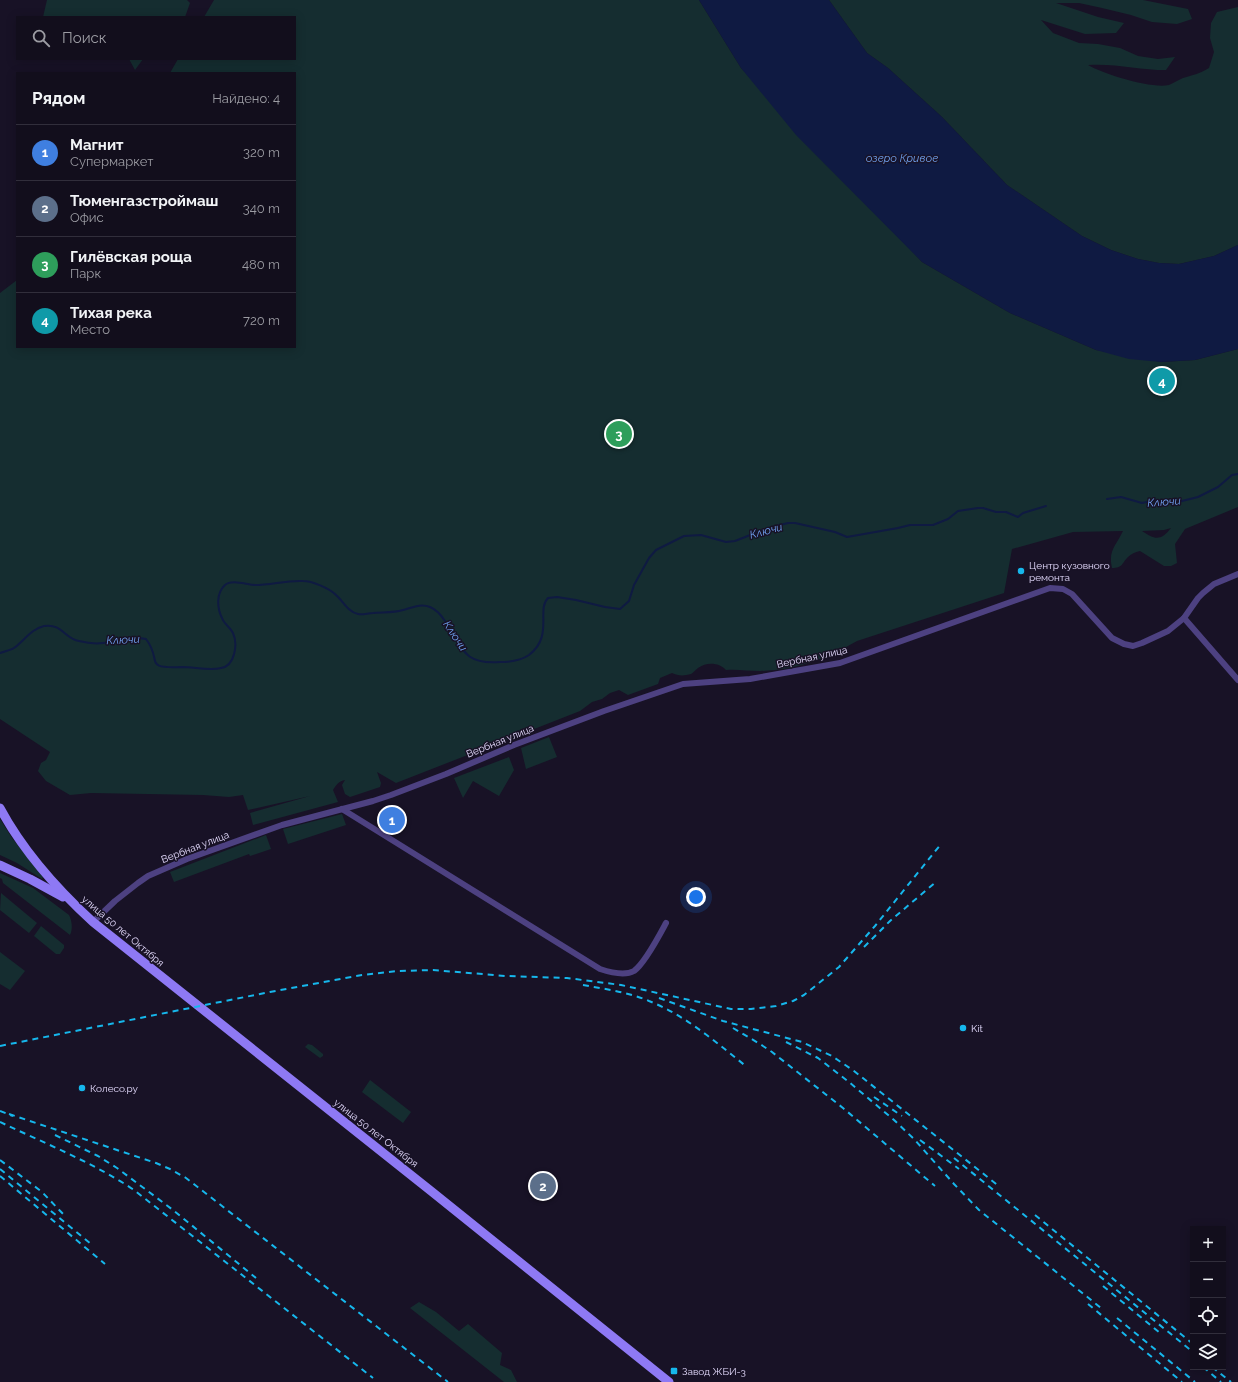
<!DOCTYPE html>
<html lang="ru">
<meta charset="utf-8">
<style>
body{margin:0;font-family:Raleway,sans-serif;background:#1f1c29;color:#f1f3f6}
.controls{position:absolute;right:12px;bottom:12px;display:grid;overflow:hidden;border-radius:0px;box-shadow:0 2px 10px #0003}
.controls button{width:36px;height:36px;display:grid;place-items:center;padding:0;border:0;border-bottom:1px solid #312e3b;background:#120e1c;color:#f1f3f6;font:20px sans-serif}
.you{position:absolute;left:696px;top:897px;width:14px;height:14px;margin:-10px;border:3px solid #fff;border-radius:50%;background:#1a73e8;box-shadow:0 0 0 6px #1a73e833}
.badge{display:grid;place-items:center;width:26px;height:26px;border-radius:50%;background:#8c9099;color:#fff;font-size:13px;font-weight:700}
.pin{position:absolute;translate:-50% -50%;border:2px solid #fff;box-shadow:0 1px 4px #0006}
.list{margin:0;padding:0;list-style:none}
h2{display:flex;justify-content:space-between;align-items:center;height:52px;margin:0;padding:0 16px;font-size:17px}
h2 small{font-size:13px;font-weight:400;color:#9c9ca3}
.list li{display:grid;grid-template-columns:26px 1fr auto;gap:12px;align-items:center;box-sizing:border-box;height:56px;padding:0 16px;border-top:1px solid #312e3b}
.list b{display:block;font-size:15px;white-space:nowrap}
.list p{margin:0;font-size:13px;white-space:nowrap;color:#9c9ca3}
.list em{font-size:13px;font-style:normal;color:#9c9ca3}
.icon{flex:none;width:22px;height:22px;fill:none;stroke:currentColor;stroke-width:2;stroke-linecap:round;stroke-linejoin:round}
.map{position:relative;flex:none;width:1238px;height:1382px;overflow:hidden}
.search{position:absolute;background:#120e1c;box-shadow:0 2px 10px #0003;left:16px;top:16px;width:280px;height:44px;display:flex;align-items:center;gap:10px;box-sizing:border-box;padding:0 14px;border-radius:0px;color:#9c9ca3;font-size:15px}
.panel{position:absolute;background:#120e1c;box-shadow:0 2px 10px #0003;left:16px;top:72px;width:280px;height:276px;border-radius:0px}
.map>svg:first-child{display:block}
.green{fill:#152d30;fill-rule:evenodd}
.water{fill:#0f1a42}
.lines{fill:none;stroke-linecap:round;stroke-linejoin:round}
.stream{stroke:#0f1a42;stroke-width:2}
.street{stroke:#4d4181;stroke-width:6}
.secondary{stroke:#8e79f4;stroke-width:9}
.rail{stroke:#16b7ec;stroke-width:2;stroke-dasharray:6 5;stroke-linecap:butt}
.poi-dot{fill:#16b7ec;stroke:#181226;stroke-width:1.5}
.labels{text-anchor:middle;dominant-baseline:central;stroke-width:3;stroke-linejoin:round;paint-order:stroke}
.poi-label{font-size:10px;fill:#e3dafc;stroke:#181226;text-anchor:start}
.street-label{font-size:10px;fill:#e3dafc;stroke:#181226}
.water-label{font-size:11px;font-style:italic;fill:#71a4f3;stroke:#181226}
</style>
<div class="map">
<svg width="1238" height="1382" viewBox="0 0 1238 1382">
<rect width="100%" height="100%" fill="#181226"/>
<g class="green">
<polygon points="47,0 187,0 190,3 185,17 43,17"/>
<path d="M 214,0 L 699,0 L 741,68 L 922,262 L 1010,313 L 1096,350 L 1161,362 L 1195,360 L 1238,349 L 1238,507 L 1185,529 L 1175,544 L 1177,563 L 1171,566 L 1164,566 L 1140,551 C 1135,552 1131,554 1128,557 C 1121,564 1123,568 1112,568 C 1108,550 1116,546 1123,531 L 1073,532 L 1012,549 L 1004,593 L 857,641 C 826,659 796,670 760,671 C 749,671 737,669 726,670 C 719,662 706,662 698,668 C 695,670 693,673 691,674 C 684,676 678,676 672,673 L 660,678 L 658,684 L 628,695 L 619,690 L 610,693 L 602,699 L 592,702 L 580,711 L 396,783 L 377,772 L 381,783 L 380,787 L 350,797 L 345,794 L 342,785 L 345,780 C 339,781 336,785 333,790 L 338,802 L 253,825 L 250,813 L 310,796 L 248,810 L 243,795 L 229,797 L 203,795 L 91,793 L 70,795 L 46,781 L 38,771 L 41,763 L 46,760 L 50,752 L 0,719 L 0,293 L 17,280 L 17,347 L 295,347 L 295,73 L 170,73 L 178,59 L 295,59 L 295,17 L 204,17 ZM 1171,528 C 1161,541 1155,540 1142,531 L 1164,530 Z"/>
<path d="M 829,0 L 1143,0 L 1188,9 L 1192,19 L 1177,24 L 1152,22 L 1131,15 L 1102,8 L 1079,3 L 1056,3 L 1098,17 L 1124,23 L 1116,33 L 1085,34 L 1041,20 L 1053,33 L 1079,43 L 1098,44 L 1120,48 L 1138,56 L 1158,59 L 1175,57 L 1166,70 C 1140,70 1114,63 1088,65 C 1103,74 1151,89 1169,85 C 1174,83 1178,80 1183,78 C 1193,75 1199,74 1209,68 L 1214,52 L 1210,38 L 1211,23 L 1217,12 L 1238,7 L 1238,245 L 1214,256 L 1179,264 L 1159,263 L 1138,259 L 1111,250 L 1082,236 L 1007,185 L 942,117 L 888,68 L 867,53 Z"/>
<polygon points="129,59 143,59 135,70"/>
<polygon points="549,737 557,757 526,769 521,748"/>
<polygon points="509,757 514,770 499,796 473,781 463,798 454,778"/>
<polygon points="342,814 346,825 288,844 283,829"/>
<polygon points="0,819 12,838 43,877 42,879 17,863 0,855"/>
<polygon points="266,835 271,849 250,856 249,854 174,882 170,872"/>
<path d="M 0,873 L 33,888 L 69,915 C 72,921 73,929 70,935 L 3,883 L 2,879 L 0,878 Z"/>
<polygon points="1,893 37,923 29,933 0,910"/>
<polygon points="41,926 64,945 64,948 60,954 56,954 34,936"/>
<polygon points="0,952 25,971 10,990 0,984"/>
<polygon points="308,1044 312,1045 323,1054 323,1056 320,1058 305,1047"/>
<polygon points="370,1080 411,1112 403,1123 362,1092"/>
<polygon points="419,1302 436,1312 459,1331 468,1324 502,1353 500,1365 511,1370 517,1382 504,1382 410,1308"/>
</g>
<polygon class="water" points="699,0 829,0 867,53 888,68 942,117 1007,185 1082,236 1111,250 1138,259 1159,263 1179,264 1214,256 1238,245 1238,349 1195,360 1161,362 1129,359 1096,350 1010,313 922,262 796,135 741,68"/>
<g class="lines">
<g class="stream">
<polyline points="1107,499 1121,497 1142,503 1156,500 1174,503 1198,497 1218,487 1232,475 1238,474"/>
<path d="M 0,653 C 5,651 11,650 14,648 C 24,641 31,629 44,626 C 62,623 65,639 79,641 C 87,643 95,644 103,643 C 117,641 132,636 146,639 C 163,661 142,669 182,667 C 194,667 210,671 221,668 C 235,666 238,644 233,633 C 230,627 224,624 222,618 C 217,608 216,593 225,585 C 232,579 247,585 255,585 C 271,585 287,580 303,581 C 312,581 329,588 336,595 C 343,601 348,612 358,614 C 363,615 368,613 373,613 C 383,612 393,613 403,610 C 412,608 420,603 430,607 C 437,610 440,614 445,621 C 463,646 461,665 500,662 C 510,662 520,661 529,655 C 554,636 536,610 548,598 L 557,597 L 576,600 L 605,607 L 620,609 L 629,601 L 634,585 L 649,558 L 656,550 L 684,536 L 701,535 L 726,542 L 735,541 L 768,528 L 788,523 L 795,523 L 835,532 L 847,537 L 898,528 L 910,525 L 933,525 L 948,519 L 958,511 L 978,508 L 983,508 L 996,512 L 1006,512 L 1018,517 L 1023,513 L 1046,506"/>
</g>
<g class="street">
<polyline points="1184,618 1238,680"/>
<path d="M 342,809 L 600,969 C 609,972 625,976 634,971 C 645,963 659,936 666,923"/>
<polyline points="93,922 115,901 138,883 148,876 187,859 282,825 373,801 391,795 446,774 514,745 604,711 683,684 750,679 840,663 1050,588 1063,589 1072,594 1112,638 1124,644 1133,646 1142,643 1168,631 1184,618 1198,598 1203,593 1214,584 1238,574"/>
</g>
<g class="secondary">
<path d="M 0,808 C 23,851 57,889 93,922 L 431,1191 L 669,1382"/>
<polyline points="0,865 30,879 63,897"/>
</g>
<g class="rail">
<polyline points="864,947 890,921 937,881"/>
<path d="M 583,985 C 605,989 628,992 649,1001 C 685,1015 717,1043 747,1067"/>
<polyline points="659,998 723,1021 802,1042 832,1056 854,1071 1000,1187"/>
<polyline points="733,1028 760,1044 772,1052 843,1108 935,1186"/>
<polyline points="786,1042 818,1058 849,1082 894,1120 914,1139 954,1184 979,1210 1101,1308"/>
<polyline points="0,1046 270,992 362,975 398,971 433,970 506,976 567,978 621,985 731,1009 751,1009 776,1006 793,1001 804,995 839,967 875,926 941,844"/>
<polyline points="874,1097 902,1116"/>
<polyline points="0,1111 13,1116"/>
<polyline points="9,1114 156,1163 170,1169 186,1178 448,1382"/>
<path d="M 0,1122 C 44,1143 94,1163 134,1190 L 373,1378"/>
<polyline points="55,1135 98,1156 117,1168 173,1210 256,1278"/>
<polyline points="920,1140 959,1169"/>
<polyline points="954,1158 1193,1352"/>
<polyline points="0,1160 42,1192 65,1216"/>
<polyline points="0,1169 91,1244"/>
<polyline points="0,1176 105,1264"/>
<polyline points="1035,1215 1193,1344"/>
<polyline points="1103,1286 1160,1333"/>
<polyline points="1088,1304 1182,1382"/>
<polyline points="1117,1318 1195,1382"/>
<polyline points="1203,1367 1221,1382"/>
<polyline points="1212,1367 1231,1382"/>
</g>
</g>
<g class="poi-dot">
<circle cx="1021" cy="571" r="4"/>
<circle cx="963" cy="1028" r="4"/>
<circle cx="82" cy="1088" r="4"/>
<rect x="670" y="1367" width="8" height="8" rx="2"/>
</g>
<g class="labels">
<g class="poi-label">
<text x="1029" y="565">Центр кузовного<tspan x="1029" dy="12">ремонта</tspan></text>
<text x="971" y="1028">Kit</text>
<text x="90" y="1088">Колесо.ру</text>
<text x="682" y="1371">Завод ЖБИ-3</text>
</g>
<g class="street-label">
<text transform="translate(812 657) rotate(-12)">Вербная улица</text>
<text transform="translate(500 741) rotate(-22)">Вербная улица</text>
<text transform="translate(195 847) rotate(-21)">Вербная улица</text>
<text transform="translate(123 931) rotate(40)">улица 50 лет Октября</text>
<text transform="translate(376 1133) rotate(38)">улица 50 лет Октября</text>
</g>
<g class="water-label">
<text x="902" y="158">озеро Кривое</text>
<text transform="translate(1164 502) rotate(-4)">Ключи</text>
<text transform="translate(766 531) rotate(-15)">Ключи</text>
<text transform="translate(455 636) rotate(56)">Ключи</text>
<text transform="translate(123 640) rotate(-3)">Ключи</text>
</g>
</g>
</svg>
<div class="controls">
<button>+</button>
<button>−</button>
<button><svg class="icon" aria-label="locate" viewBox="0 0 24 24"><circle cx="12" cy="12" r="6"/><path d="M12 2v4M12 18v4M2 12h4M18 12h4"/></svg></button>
<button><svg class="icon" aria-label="layers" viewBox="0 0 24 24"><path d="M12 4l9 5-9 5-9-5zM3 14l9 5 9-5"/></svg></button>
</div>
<div class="you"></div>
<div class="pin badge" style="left:392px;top:820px;background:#3f7fe0">1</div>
<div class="pin badge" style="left:543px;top:1186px;background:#5c6f8a">2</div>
<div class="pin badge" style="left:619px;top:434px;background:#2e9e5b">3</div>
<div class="pin badge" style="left:1162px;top:381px;background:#0f9aa8">4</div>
<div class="search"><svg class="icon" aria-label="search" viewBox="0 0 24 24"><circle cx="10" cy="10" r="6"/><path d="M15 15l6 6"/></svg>Поиск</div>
<section class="panel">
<h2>Рядом<small>Найдено: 4</small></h2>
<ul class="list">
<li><span class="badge" style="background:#3f7fe0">1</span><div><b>Магнит</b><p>Супермаркет</p></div><em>320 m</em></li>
<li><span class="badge" style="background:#5c6f8a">2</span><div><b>Тюменгазстроймаш</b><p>Офис</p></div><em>340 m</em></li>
<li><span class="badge" style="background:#2e9e5b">3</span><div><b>Гилёвская роща</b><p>Парк</p></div><em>480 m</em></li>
<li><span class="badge" style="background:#0f9aa8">4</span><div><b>Тихая река</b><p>Место</p></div><em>720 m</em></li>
</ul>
</section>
</div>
